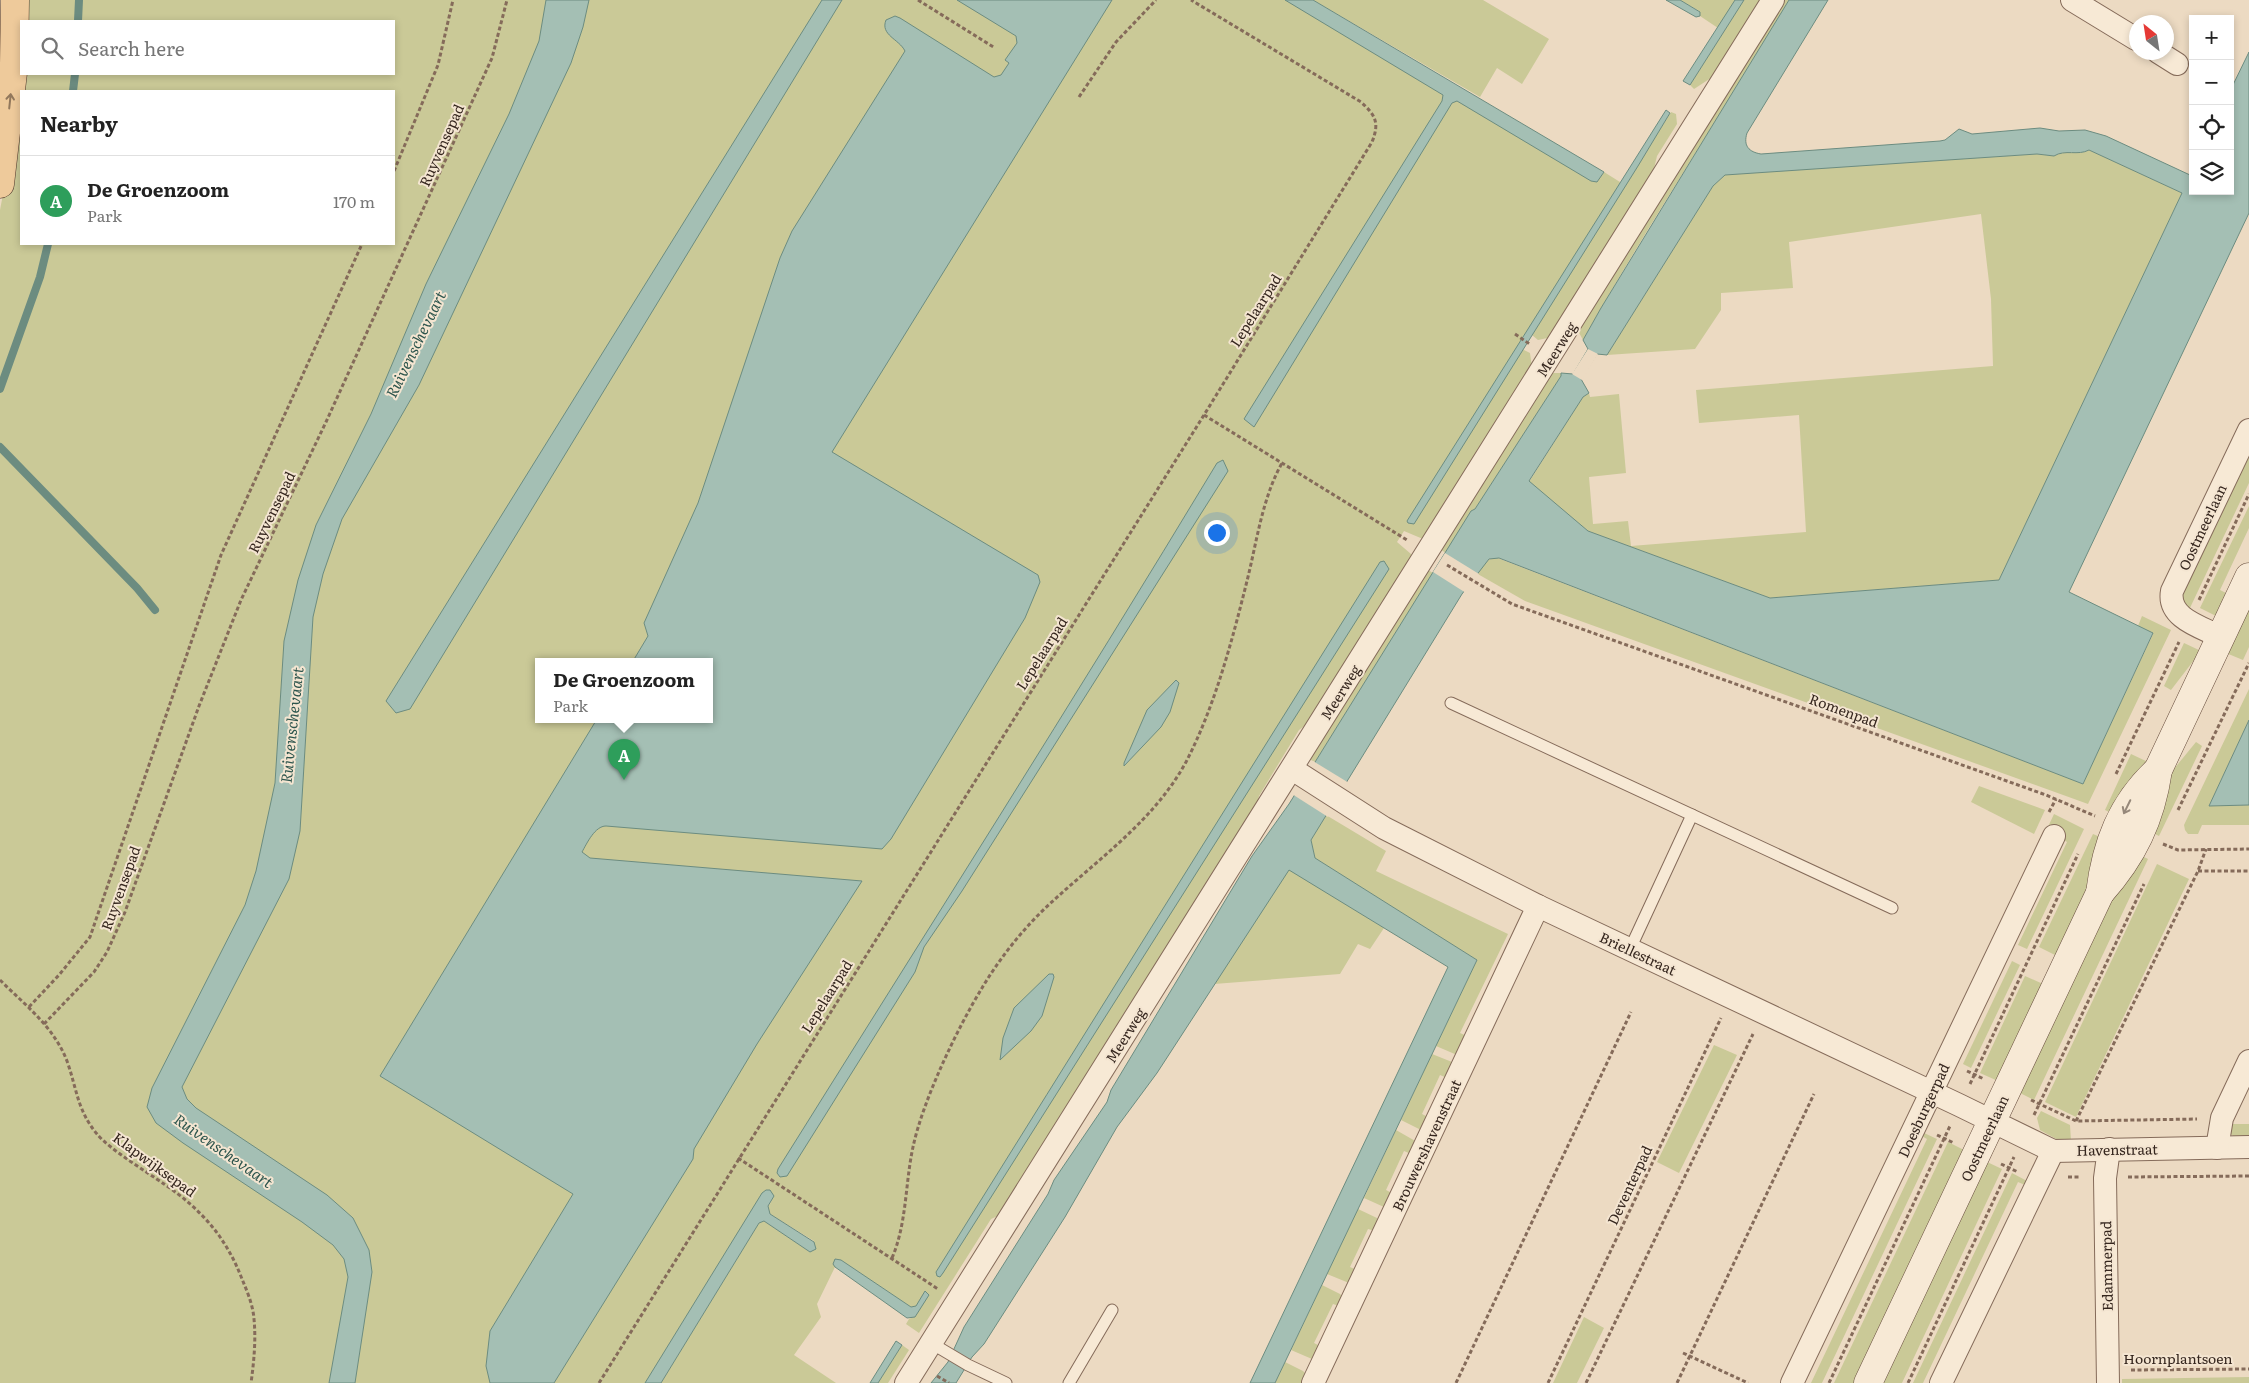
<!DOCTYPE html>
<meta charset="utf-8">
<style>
body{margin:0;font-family:Literata,serif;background:#f6f6f6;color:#222}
.controls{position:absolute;right:15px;top:15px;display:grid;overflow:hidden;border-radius:0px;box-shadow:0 2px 8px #0003}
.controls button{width:45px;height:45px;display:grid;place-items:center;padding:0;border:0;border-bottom:1px solid #e0e0e0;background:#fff;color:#222;font:25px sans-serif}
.compass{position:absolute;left:2129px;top:15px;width:45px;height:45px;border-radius:50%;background:#fff;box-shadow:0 2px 8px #0003;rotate:330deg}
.you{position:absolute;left:1216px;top:532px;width:18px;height:18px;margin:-12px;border:4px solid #fff;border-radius:50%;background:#1a73e8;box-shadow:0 0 0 8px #1a73e833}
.badge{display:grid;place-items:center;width:32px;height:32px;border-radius:50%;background:#922c3a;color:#fff;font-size:16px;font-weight:700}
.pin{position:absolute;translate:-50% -41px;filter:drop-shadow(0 1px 2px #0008)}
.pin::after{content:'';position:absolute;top:26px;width:18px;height:15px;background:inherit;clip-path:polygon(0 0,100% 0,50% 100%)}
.popup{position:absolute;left:535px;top:658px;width:178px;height:65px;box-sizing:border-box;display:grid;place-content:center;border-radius:0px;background:#fff;filter:drop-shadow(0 1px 4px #0005);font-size:16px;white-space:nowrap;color:#767676}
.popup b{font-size:19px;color:#222}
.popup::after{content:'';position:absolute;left:50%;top:100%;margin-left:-10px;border:10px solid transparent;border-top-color:#fff}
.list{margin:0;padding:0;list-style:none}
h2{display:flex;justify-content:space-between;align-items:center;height:65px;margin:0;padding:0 20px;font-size:21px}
h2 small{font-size:16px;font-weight:400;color:#767676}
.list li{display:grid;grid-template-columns:32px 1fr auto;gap:15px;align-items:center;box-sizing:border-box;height:90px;padding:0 20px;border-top:1px solid #e0e0e0}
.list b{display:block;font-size:19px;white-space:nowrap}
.list p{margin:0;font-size:16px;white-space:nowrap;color:#767676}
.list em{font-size:16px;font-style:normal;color:#767676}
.icon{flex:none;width:28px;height:28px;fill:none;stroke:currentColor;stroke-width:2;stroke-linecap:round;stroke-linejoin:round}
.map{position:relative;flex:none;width:2249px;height:1383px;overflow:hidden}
.search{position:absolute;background:#fff;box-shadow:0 2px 8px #0003;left:20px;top:20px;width:375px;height:55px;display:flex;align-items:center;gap:12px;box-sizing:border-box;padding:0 18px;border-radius:0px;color:#767676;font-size:19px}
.panel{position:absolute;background:#fff;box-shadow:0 2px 8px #0003;left:20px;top:90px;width:375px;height:155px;border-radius:0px}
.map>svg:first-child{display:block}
.green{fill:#cac997;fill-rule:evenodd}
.water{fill:#a4bfb4;stroke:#6c8c80;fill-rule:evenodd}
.pier{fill:#ecdac2}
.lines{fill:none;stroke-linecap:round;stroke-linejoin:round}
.stream{stroke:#6c8c80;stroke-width:8}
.lane-casing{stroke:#856b5a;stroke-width:13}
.street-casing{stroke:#856b5a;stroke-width:24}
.secondary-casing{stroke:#674d3d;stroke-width:29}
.primary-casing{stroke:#533b2e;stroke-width:29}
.path{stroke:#856b5a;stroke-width:3;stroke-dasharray:4 2.5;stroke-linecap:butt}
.lane{stroke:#f7e9d5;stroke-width:11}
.street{stroke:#f7e9d5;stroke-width:22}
.secondary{stroke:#f7e9d5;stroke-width:28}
.primary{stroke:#eeca9b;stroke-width:28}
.oneway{stroke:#92785c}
.oneway2{stroke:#96887a}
.labels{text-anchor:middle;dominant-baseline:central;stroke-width:4;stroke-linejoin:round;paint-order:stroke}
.street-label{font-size:14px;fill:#35261e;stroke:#f4e5d1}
.water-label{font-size:15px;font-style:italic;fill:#2d554d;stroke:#f4e5d1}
</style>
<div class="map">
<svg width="2249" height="1383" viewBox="0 0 2249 1383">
<rect width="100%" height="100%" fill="#ecdac2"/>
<g class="green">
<path d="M 24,0 L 1297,0 L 1602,175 L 1604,172 L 1620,182 L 1619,188 L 1414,523 L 1522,349 L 1530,353 L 1532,368 L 1423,539 L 1404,531 L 1397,542 L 1411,554 L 1413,561 L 1314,719 L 1299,730 L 1259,796 L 1255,814 L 1002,1214 L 991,1219 L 919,1333 L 906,1324 L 909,1319 L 916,1316 L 915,1307 L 911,1307 L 841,1260 L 834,1266 L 835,1267 L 817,1304 L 821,1317 L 794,1355 L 836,1383 L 661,1383 L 759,1223 L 764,1221 L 810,1252 L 814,1241 L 770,1214 L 768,1206 L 773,1199 L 655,1383 L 0,1383 L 0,210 L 15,131 L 21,74 L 394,74 L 394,21 L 23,21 ZM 21,91 L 394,91 L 394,244 L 21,244 ZM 539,661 L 709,661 L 709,719 L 539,719 Z"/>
<polygon points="1313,0 1483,0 1549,39 1522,84 1497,68 1480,97"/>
<polygon points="1680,0 1735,0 1718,28 1700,16 1699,11"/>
<polygon points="1744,0 1763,0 1717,74 1694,89 1690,85"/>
<path d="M 1783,0 L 1789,0 C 1722,114 1648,224 1583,340 L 1577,329 Z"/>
<polygon points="1671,112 1676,114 1677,124 1657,156 1651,181 1552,337 1538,340 1532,335"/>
<path d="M 2089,150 L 2182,193 L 1999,580 L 1770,598 L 1588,531 L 1529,482 L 1583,397 L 1589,393 L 1590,397 L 1619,394 L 1626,473 L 1589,477 L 1593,524 L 1628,521 L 1631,546 L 1806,532 L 1799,415 L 1699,423 L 1696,390 L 1993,366 L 1991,299 L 1981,214 L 1789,242 L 1793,288 L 1721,293 L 1721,310 L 1695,349 L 1607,355 L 1713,186 L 1725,175 L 1733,173 L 2037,154 L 2054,156 C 2065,149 2078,156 2089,150 Z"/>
<polygon points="1549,373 1561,373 1561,376 1475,509 1471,511 1446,553 1438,548"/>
<polygon points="2249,445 2249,483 2189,610 2183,602 2182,587"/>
<polygon points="2249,506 2249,528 2220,590 2228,594 2218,617 2200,608"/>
<polygon points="1495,557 2083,784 2153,634 2138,626 2142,616 2171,630 2088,804 1525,601 1476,573 1484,562"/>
<polygon points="1425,568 1433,573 1315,762 1309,759"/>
<polygon points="2249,604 2249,647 2243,660 2226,653"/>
<polygon points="2184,643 2201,651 2171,690 2164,686"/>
<polygon points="2249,689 2249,720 2209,806 2249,805 2249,825 2202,825 2198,834 2188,834 2185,830 2184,825"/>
<polygon points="2196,742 2202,746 2159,836 2149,831 2169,775"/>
<polygon points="2131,754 2148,762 2116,815 2105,810"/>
<polygon points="1979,786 2045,810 2034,834 1971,802"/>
<polygon points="2054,814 2084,829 2027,949 2018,945 2067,842 2047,829"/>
<polygon points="1326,815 1386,851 1376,871 1508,934 1460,1033 1467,1036 1457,1055 1436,1046 1477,960 1315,858 1311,840"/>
<polygon points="2093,834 2105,839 2088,886 2057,956 2039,947"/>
<polygon points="2138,854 2148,859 2034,1100 2018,1092 2105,908"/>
<polygon points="2157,864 2189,879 2076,1117 2045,1102"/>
<polygon points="1289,869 1384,928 1370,949 1358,944 1340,974 1214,984"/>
<polygon points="2012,961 2020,965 1971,1068 1963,1064"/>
<polygon points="2025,976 2043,984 1998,1081 1980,1073"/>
<polygon points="1714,1045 1737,1055 1679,1173 1657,1162"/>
<polygon points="1432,1054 1452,1062 1455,1065 1447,1078 1440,1075 1422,1114 1428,1117 1421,1130 1401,1120"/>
<polygon points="2041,1111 2070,1125 2071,1141 2058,1140 2040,1130 2037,1118"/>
<polygon points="2227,1124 2249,1124 2249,1139 2236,1138 2228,1132"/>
<polygon points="1396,1130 1417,1142 1411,1154 1404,1151 1386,1190 1392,1193 1384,1207 1364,1198"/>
<polygon points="1922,1132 1937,1139 1822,1383 1811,1383 1927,1139 1920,1135"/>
<polygon points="1948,1142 1964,1150 1854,1383 1834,1383"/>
<polygon points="1985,1161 2002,1169 1902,1383 1879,1383"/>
<polygon points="2012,1173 2027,1181 2025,1185 2018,1182 1923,1383 1913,1383"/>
<polygon points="1358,1209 1377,1218 1380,1222 1375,1231 1368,1229 1350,1267 1357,1270 1349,1283 1327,1274"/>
<polygon points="1322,1285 1340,1294 1343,1298 1339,1306 1333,1304 1314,1343 1320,1346 1312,1359 1291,1350"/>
<polygon points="1584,1317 1604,1328 1577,1383 1553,1383"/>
<polygon points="902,1345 909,1350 888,1383 878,1383"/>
<polygon points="1285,1362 1303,1371 1307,1375 1303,1383 1275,1383"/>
<polygon points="2249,1377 2249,1383 2122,1383 2122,1379"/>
</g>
<g class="water">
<polygon points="546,0 589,0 583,27 571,63 419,385 342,519 323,574 313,617 300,831 289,879 182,1087 187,1099 196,1108 327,1195 353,1218 369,1250 372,1272 355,1383 329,1383 348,1277 344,1259 333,1245 302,1222 183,1143 156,1123 147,1107 152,1088 245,905 256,871 275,783 284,641 298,580 316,525 371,414 426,284 509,114 539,41"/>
<polygon points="822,0 842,0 410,709 396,713 386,701"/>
<path d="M 957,0 L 1112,0 L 832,452 L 1038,575 L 1040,582 L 1025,618 L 891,839 L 882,849 L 606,826 C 595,826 587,843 582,852 L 590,858 L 862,881 L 757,1044 L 694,1149 L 693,1159 L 554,1383 L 490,1383 L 486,1366 L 490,1331 L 573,1194 L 380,1076 L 597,719 L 709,719 L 709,661 L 633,661 L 648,636 L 644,623 L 698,503 L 780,258 L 792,231 L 905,51 C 899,39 880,35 886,20 L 895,16 L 900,18 L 994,77 L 1001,75 L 1009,63 L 1005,60 L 1017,43 L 1016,36 Z"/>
<polygon points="1285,0 1313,0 1604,172 1597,182 1591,181 1457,101 1452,103 1254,427 1244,419 1442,101 1443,95"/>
<polygon points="1666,0 1680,0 1700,12 1700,16 1696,17"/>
<polygon points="1735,0 1744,0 1690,85 1683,81"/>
<path d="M 1789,0 L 1828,0 L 1747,133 C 1743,146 1749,152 1761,154 L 1940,141 L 1945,140 L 1959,129 L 1972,134 L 2040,128 L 2059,131 L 2085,130 L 2106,136 L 2190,175 L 2193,170 L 2193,191 L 2230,191 L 2230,91 L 2249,52 L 2249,213 L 2069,592 L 2153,633 L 2083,784 L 1499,558 L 1489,559 L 1462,594 L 1311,840 L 1315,858 L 1477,960 L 1275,1383 L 1250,1383 L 1448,967 L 1289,870 L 1157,1073 L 1117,1127 L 1065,1217 L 984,1344 L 972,1357 L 956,1383 L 931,1383 L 948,1362 L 964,1327 L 1048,1194 L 1054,1180 L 1107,1102 L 1111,1090 L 1252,856 L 1289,804 L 1471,511 L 1475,509 L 1561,376 L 1561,373 L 1573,374 L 1588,349 L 1583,340 L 1601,308 ZM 2089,150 L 2182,193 L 1999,580 L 1770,598 L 1588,531 L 1529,481 L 1583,397 L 1589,393 L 1581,379 L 1597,354 L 1607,355 L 1713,186 L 1725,175 L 2037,154 L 2054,156 C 2065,149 2078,156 2089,150 Z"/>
<polygon points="1666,110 1670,113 1638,166 1414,524 1408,523 1407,521"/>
<path d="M 1223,460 L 1228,471 L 962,891 L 924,947 L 915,972 L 787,1176 L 780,1177 L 777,1173 L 778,1169 C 925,934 1074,700 1217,463 Z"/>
<path d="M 1384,561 L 1389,569 L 943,1273 L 940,1277 L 937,1276 L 936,1272 C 1084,1035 1232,798 1380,562 Z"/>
<polygon points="1176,680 1179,683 1170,712 1161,727 1124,766 1124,763 1147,710"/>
<polygon points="2249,720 2249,805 2209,806"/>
<polygon points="1049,974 1053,974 1054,977 1042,1016 1031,1031 1000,1060 1003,1038 1014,1008"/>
<polygon points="766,1190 770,1190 774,1196 768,1206 770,1214 814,1242 816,1249 810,1252 764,1221 759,1223 661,1383 645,1383 762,1193"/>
<polygon points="835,1259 841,1260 911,1307 916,1306 925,1291 929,1295 915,1317 907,1318 835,1267 833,1264"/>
<polygon points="896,1341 902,1345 878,1383 870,1383"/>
</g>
<g class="pier">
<polygon points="1588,349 1598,354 1582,380 1572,374"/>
<polygon points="1445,553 1479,574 1466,593 1433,572"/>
<polygon points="1313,761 1349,783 1328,817 1292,794"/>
</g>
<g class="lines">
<g class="stream">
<polyline points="78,21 79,0"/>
<polyline points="73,91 75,74"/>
<polyline points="0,389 40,277 48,244"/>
<polyline points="0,447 137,588 155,610"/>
</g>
<g class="lane-casing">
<g id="lane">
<polyline points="1451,703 1892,908"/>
<polyline points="1630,949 1692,815"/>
<polyline points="931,1343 968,1365 1006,1383"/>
<polyline points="1069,1383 1112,1310"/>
</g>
</g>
<g class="street-casing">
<g id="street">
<polyline points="2072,0 2136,39"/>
<polyline points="2158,52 2177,64"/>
<path d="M 2221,637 C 2201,627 2167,618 2172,591 L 2249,430"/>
<polyline points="1292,769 1384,828 1538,906 1959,1105 2053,1151 2249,1147"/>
<polyline points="2217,1148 2222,1118 2249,1061"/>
<polyline points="906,1383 1773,0"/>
<polyline points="1313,1383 1538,906"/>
<polyline points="1792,1383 2054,836"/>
<polyline points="1941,1383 2053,1151"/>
<polyline points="2108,1383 2105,1178 2109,1149"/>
</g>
</g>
<g class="secondary-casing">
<g id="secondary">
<path d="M 2100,893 C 2106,845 2121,804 2158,770"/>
<path d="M 1868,1383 L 2100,893 C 2133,856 2151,819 2158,770 L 2249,577"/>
</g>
</g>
<g class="primary-casing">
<polyline id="primary" points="0,184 14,64 15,0"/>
</g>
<g class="path">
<polyline points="918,0 995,48"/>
<polyline points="1079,97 1116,42 1156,0"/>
<polyline points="394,171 438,65 453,0"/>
<polyline points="1515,334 1531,345"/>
<polyline points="1204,415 1407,540"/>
<polyline points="1447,565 1512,604 2046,795 2095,816"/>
<polyline points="2199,600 2249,494"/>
<polyline points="2116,774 2179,642"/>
<polyline points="2178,810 2249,663"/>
<polyline points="2049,812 2056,799"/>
<polyline points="2163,844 2178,850 2249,849"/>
<polyline points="2198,871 2249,871"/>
<path d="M 0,980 C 25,1005 54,1027 67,1061 C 77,1089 77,1110 97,1134 C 109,1149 147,1172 164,1184 C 201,1209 226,1237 242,1279 C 247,1291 253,1305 254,1319 C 256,1340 254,1361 251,1383"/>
<polyline points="29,1007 59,975 90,937 221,555 362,244"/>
<polyline points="44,1024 94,972 107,952 125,912 199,706 241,600 326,422 492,58 507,0"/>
<polyline points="1967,1071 1984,1079"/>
<polyline points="1970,1084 2078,854"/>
<polyline points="2031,1100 2076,1121 2197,1119"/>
<polyline points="2034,1115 2144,884"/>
<polyline points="2076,1121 2198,871 2206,849"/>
<polyline points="1937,1135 1954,1143"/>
<polyline points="738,1158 938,1289"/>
<polyline points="2001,1164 2018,1172"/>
<polyline points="2068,1177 2081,1177"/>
<polyline points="2128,1177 2249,1176"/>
<path d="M 892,1258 C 907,1223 905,1184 913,1147 C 923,1100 957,1029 982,988 C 1001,956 1026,925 1054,900 C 1101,857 1155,819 1186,762 C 1215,706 1232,641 1247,581 C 1257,541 1262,499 1282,463"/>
<polyline points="1683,1353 1748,1383"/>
<polyline points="2131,1370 2249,1369"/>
<polyline points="937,1376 949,1383"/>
<path d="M 599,1383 L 1204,415 L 1372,142 C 1380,122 1375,115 1361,102 L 1191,0"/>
<polyline points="1456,1383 1631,1012"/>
<polyline points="1548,1383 1721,1018"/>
<polyline points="1586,1383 1753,1034"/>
<polyline points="1677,1383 1814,1094"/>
<polyline points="1829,1383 1950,1126"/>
<polyline points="1908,1383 2014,1157"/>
</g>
<use href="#lane" class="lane"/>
<use href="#street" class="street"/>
<use href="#secondary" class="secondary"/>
<use href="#primary" class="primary"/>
</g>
<defs><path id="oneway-shaft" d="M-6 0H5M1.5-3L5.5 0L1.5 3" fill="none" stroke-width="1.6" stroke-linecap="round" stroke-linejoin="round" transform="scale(1.25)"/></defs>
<use class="oneway" href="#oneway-shaft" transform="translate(10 101) rotate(-84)"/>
<use class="oneway2" href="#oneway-shaft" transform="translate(2127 807) rotate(116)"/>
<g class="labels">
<g class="street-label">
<text transform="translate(441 145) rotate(-66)">Ruyvensepad</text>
<text transform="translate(1255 310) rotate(-58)">Lepelaarpad</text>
<text transform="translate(1556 349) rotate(-58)">Meerweg</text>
<text transform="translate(271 512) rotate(-64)">Ruyvensepad</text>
<text transform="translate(2202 527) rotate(-65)">Oostmeerlaan</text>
<text transform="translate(1041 653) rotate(-58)">Lepelaarpad</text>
<text transform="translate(1340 692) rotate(-58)">Meerweg</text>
<text transform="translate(1844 710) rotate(20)">Romenpad</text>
<text transform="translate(120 888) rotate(-70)">Ruyvensepad</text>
<text transform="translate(1638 953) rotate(25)">Briellestraat</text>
<text transform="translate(826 996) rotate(-58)">Lepelaarpad</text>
<text transform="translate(1125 1035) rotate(-58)">Meerweg</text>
<text transform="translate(1923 1110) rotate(-65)">Doesburgerpad</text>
<text transform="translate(1984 1138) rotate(-65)">Oostmeerlaan</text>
<text transform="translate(1426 1145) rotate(-65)">Brouwershavenstraat</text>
<text transform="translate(2117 1149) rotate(-1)">Havenstraat</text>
<text transform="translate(155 1164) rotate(36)">Klapwijksepad</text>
<text transform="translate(1629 1185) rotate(-65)">Deventerpad</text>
<text transform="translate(2106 1266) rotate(-91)">Edammerpad</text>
<text x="2178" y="1358">Hoornplantsoen</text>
</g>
<g class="water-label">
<text transform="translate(415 344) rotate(-64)">Ruivenschevaart</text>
<text transform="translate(291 725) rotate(-84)">Ruivenschevaart</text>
<text transform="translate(224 1150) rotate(35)">Ruivenschevaart</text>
</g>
</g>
</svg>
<div class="controls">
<button>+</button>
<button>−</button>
<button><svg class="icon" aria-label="locate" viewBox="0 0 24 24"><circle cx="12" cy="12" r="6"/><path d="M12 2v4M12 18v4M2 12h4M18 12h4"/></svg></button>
<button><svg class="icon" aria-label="layers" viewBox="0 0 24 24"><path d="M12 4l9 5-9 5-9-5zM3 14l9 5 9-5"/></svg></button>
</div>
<svg class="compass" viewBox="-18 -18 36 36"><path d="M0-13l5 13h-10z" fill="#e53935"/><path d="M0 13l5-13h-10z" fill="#767676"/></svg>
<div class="you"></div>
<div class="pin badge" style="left:624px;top:780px;background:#2e9e5b">A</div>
<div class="popup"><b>De Groenzoom</b>Park</div>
<div class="search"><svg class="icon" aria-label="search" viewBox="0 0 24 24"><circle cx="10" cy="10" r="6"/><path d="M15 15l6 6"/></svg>Search here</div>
<section class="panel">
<h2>Nearby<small></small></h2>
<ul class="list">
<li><span class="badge" style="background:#2e9e5b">A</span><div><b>De Groenzoom</b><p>Park</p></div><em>170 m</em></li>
</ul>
</section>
</div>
